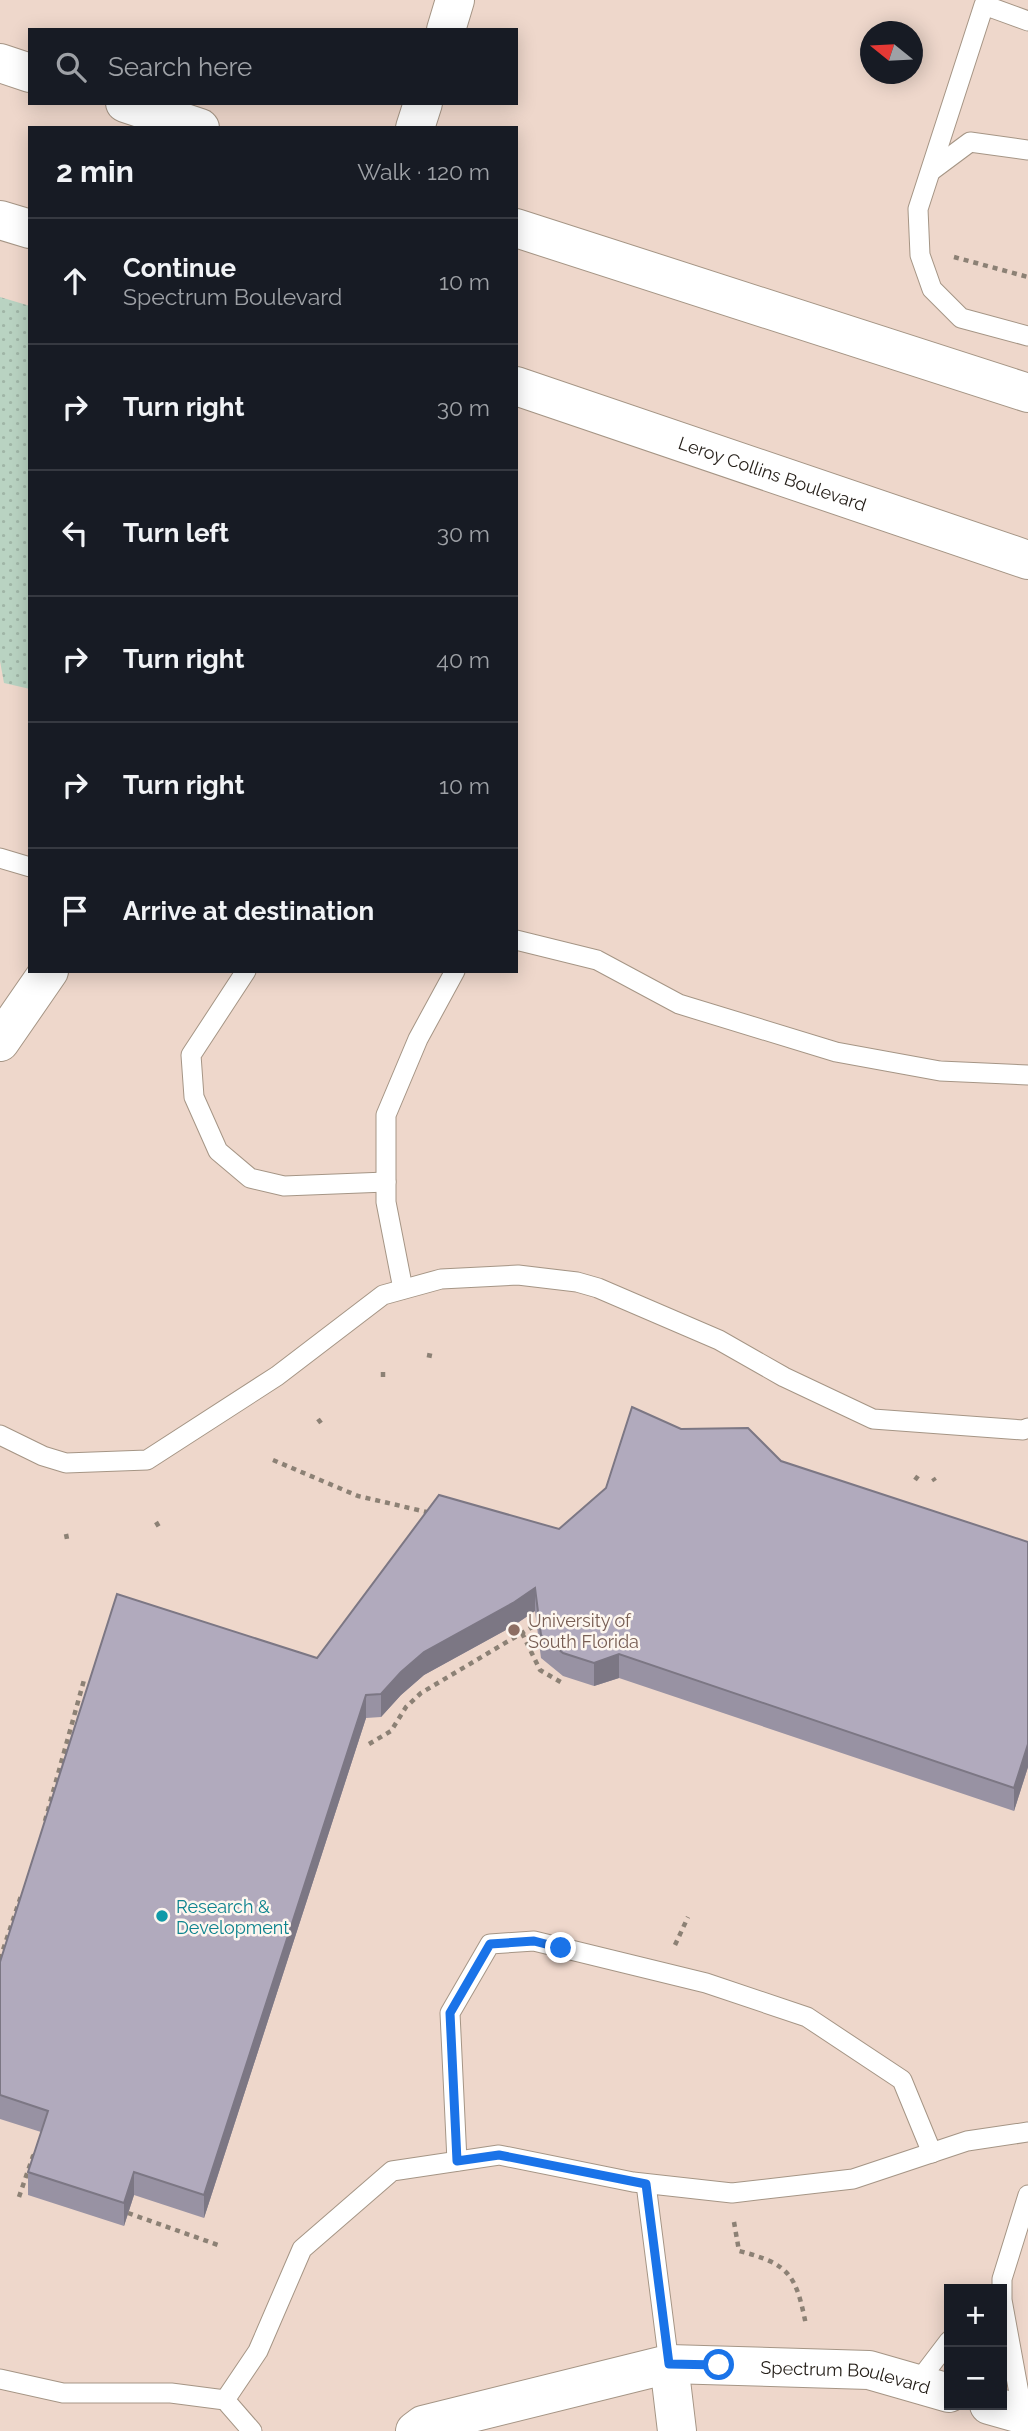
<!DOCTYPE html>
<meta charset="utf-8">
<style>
body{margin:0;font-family:Raleway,sans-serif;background:#20242c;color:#f1f3f6}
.controls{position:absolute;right:21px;bottom:21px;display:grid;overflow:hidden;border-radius:0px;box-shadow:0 4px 18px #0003}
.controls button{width:63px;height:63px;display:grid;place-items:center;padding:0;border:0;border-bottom:2px solid #363941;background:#171b24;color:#f1f3f6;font:35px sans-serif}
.compass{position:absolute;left:860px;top:21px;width:63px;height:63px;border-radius:50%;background:#171b24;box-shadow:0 4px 18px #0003;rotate:288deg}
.stop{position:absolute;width:21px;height:21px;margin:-16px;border:5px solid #1a73e8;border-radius:50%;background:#fff}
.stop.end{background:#1a73e8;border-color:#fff;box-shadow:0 2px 7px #0008}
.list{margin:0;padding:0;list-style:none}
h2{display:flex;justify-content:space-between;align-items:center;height:91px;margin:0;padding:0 28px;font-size:30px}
h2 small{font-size:23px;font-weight:400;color:#9ea1a6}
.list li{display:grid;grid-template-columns:46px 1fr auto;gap:21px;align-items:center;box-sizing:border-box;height:126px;padding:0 28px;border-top:2px solid #363941}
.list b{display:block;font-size:26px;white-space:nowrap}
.list p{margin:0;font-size:23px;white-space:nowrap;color:#9ea1a6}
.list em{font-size:23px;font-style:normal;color:#9ea1a6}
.icon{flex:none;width:38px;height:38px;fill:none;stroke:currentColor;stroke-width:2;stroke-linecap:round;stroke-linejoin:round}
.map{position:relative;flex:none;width:1028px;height:2431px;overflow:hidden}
.search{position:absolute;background:#171b24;box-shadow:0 4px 18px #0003;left:28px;top:28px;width:490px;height:77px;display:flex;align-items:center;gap:18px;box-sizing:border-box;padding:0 24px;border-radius:0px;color:#9ea1a6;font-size:26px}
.panel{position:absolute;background:#171b24;box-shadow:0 4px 18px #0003;left:28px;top:126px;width:490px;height:847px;border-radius:0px}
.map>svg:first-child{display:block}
.education{fill:#eed7cb;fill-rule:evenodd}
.park{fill:url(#park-dots)}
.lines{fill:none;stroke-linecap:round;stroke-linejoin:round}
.lane-casing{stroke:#a59585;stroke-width:21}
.street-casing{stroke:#a59585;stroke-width:40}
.secondary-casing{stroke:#a59585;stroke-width:40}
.path{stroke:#8c8175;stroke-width:4.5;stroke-dasharray:5 5;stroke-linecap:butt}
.lane{stroke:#fff;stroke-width:19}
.street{stroke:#fff;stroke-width:38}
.secondary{stroke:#fff;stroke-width:38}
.wall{fill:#9892a3}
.shaded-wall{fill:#7c7784}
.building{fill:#b1aabd;stroke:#7c7784;stroke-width:2}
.route{stroke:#1a73e8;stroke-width:9}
.education-dot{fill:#8d6e63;stroke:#fdf6ef;stroke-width:2.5}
.culture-dot{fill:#0f9aa8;stroke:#fdf6ef;stroke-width:2.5}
.labels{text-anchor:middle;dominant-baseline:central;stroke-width:5;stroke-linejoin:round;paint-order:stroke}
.street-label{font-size:18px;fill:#27211b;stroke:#fdf6ef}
.education-label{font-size:18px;fill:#785e54;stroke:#fdf6ef;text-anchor:start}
.culture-label{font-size:18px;fill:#0d838f;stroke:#fdf6ef;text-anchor:start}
</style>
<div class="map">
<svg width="1028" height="2431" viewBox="0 0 1028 2431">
<defs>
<pattern id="park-dots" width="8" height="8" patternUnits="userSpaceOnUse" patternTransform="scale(1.75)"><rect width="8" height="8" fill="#b9d3c2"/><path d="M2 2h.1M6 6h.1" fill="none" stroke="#9fb5a6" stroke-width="1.8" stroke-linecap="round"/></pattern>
</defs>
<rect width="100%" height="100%" fill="#f8e7d6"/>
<path class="education" d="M 0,0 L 1028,0 L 1028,2431 L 0,2431 ZM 30,30 L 516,30 L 516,103 L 30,103 ZM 870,32 L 912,32 L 912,74 L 870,74 ZM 30,128 L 516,128 L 516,971 L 30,971 ZM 949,2289 L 1002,2289 L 1002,2405 L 949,2405 Z"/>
<polygon class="park" points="0,297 30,306 30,689 4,683 0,661"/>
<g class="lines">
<g class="lane-casing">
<g id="lane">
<polyline points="1028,21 984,5 918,209 920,255 932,289 961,318 1028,336"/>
<polyline points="931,171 970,142 1028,150"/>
<polyline points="0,858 30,867"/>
<polyline points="516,940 597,960 679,1004 836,1052 940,1071 1028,1075"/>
<polyline points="246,971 191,1055 194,1097 218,1151 250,1178 284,1186 386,1182"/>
<polyline points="403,1289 386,1202 386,1115 418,1039 455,971"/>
<polyline points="0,1435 43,1456 66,1463 147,1460 277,1376 383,1295 441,1279 518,1275 577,1282 598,1288 719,1340 784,1377 873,1419 1023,1430 1028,1428"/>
<polyline points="457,2161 450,2013 490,1944 534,1941 706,1983 807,2017 902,2080 932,2153"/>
<polyline points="646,2184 669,2364"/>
<polyline points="0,2379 63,2393 171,2393 225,2400 252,2431"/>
<polyline points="917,2383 949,2341"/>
<polyline points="225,2400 258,2351 302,2249 392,2171 499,2155 633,2182 732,2193 853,2179 967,2141 1028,2132"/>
<polyline points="1023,2415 1002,2300 1002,2279 1028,2195"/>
</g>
</g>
<g class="street-casing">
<g id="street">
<polyline points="0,63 30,73"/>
<polyline points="125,103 200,128"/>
<polyline points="0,220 30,229"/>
<polyline points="669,2364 677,2431"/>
<polyline points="989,2405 1028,2416"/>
<path id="s1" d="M 415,2431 L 423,2425 L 669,2364 L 869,2370 L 949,2393"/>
</g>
</g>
<g class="secondary-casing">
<g id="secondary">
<polyline points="446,30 455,0"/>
<polyline points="415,128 423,103"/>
<polyline points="516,228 1028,393"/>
<path id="s2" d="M 516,386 L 1028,560"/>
<polyline points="0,1042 49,971"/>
</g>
</g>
<g class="path">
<polyline points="954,257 1028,277"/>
<polyline points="427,1355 432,1356"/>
<polyline points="383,1377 383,1371"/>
<polyline points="318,1419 321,1423"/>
<polyline points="273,1460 358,1496 431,1513"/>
<polyline points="933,1478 935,1481"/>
<polyline points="915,1480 918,1476"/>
<polyline points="156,1522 159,1527"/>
<polyline points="66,1534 67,1539"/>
<polyline points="522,1633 540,1670 564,1684"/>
<polyline points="369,1744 391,1731 406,1707 421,1693 537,1624"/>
<polyline points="45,1821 84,1680"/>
<polyline points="675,1945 688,1917"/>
<polyline points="0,1959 22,1893"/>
<polyline points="19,2197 33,2156 37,2157"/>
<polyline points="128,2213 218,2245"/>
<path d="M 734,2222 L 739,2251 C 790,2264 796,2275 806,2325"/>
</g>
<use href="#lane" class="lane"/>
<use href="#street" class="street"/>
<use href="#secondary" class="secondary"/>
</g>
<polygon class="wall" points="681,1429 1028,1542 1028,1767 1014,1811 619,1678 594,1686 563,1676 541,1658 535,1611 513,1626 424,1675 401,1695 381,1717 366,1718 204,2218 134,2195 124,2226 28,2195 28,2172 41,2132 0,2119 0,1962 317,1658 559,1529"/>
<g class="shaded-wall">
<polygon points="535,1588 535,1611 513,1626 424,1675 401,1695 381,1717 381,1694 401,1672 424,1652"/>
<polygon points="619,1654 619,1678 594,1686 594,1663"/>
<polygon points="366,1695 366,1718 204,2218 204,2195"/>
<polygon points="1028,1744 1028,1767 1014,1811 1014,1788"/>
<polygon points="134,2172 134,2195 124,2226 124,2203"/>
</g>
<polygon class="building" points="632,1407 681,1429 748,1428 781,1461 1028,1542 1028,1744 1014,1788 619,1654 594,1663 563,1653 541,1635 535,1588 513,1603 424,1652 401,1672 381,1694 366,1695 204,2195 134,2172 124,2203 28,2172 48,2111 0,2095 0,1962 117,1594 317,1658 439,1495 559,1529 606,1488"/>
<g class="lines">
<polyline class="route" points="561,1948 534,1941 490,1944 450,2013 457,2161 499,2155 646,2184 669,2364 719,2365"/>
</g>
<circle class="education-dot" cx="514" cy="1630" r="7"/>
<circle class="culture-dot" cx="162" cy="1916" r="7"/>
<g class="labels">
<g class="street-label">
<text stroke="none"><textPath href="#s2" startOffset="271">Leroy Collins Boulevard</textPath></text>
<text stroke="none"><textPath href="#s1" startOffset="441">Spectrum Boulevard</textPath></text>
</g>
<g class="education-label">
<text x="528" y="1620">University of<tspan x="528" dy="21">South Florida</tspan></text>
</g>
<g class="culture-label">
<text x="176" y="1906">Research &amp;<tspan x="176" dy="21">Development</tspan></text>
</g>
</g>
</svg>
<div class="controls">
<button>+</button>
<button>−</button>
</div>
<svg class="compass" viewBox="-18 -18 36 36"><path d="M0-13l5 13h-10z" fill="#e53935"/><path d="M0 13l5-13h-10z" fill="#9ea1a6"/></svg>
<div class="stop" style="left:719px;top:2365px"></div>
<div class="stop end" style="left:561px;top:1948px"></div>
<div class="search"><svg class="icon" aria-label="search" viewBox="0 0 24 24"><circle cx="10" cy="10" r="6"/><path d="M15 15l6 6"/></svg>Search here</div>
<section class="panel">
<h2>2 min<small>Walk · 120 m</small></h2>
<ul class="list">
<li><svg class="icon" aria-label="ahead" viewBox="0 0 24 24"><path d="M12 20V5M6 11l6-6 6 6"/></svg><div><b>Continue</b><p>Spectrum Boulevard</p></div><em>10 m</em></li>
<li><svg class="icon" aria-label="right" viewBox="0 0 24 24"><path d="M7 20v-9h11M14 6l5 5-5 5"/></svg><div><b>Turn right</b></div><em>30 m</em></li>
<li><svg class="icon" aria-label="left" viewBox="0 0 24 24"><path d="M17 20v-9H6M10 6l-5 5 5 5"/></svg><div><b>Turn left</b></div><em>30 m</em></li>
<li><svg class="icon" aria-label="right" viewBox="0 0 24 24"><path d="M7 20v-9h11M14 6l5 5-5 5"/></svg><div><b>Turn right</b></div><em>40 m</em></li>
<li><svg class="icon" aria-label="right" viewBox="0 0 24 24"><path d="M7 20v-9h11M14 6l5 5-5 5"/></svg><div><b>Turn right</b></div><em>10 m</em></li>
<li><svg class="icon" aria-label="arrive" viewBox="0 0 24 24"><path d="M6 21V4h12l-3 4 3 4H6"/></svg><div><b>Arrive at destination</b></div></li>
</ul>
</section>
</div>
